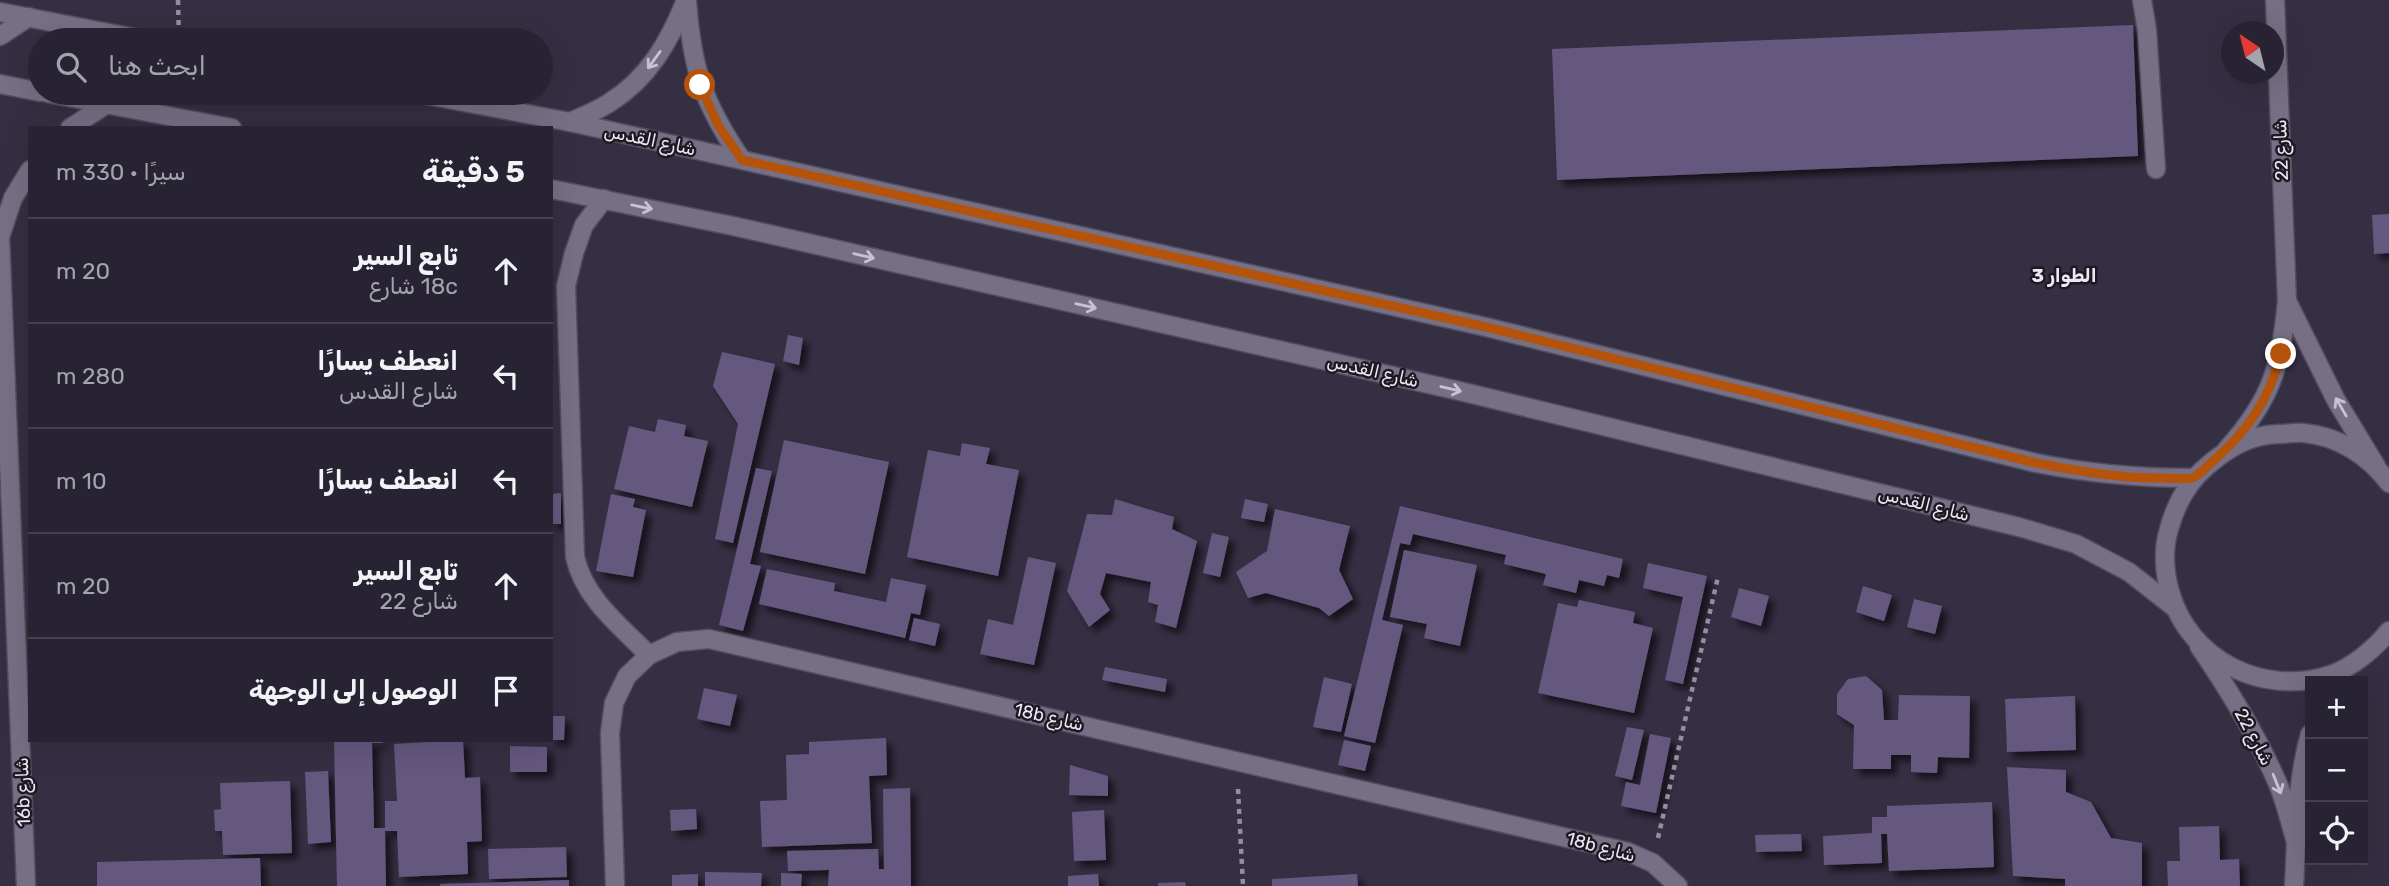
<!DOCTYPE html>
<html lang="ar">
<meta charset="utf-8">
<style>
body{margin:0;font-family:Rubik,Cairo,sans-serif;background:#342f3e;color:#f1f3f6;direction:rtl}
.controls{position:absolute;right:21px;bottom:21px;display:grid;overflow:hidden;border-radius:0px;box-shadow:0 7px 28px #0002}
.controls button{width:63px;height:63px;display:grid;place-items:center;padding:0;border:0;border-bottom:2px solid #44404d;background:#282332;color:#f1f3f6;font:35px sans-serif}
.compass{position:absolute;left:2221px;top:21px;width:63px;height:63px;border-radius:50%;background:#282332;box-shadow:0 7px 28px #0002;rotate:325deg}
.stop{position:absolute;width:21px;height:21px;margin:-16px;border:5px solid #b45309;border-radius:50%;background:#fff}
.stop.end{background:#b45309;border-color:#fff;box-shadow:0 2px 7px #0008}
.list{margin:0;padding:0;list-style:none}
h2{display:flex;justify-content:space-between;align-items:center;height:91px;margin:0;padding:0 28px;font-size:30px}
h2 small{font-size:23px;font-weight:400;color:#a5a4ac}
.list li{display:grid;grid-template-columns:46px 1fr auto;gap:21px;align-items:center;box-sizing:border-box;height:105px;padding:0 28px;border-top:2px solid #44404d}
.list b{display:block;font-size:26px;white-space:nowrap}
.list p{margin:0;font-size:23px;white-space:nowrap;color:#a5a4ac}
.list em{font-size:23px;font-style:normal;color:#a5a4ac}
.icon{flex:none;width:38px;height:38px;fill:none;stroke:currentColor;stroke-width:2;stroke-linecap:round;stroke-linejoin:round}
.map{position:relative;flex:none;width:2389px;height:886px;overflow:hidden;direction:ltr}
.search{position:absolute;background:#282332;box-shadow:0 7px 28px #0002;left:28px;top:28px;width:525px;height:77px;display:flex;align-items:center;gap:18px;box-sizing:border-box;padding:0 24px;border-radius:38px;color:#a5a4ac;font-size:26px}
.panel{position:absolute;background:#282332;box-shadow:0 7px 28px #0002;left:28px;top:126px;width:525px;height:616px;border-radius:0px;direction:rtl}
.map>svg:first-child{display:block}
.building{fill:#65587f;filter:url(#shadow)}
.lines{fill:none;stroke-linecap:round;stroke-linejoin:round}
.service-casing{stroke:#534d5e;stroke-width:21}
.minor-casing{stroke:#534d5e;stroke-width:21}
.secondary-casing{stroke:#534d5e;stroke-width:21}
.path{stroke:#948fa0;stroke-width:4.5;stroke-dasharray:5 5;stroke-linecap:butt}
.service{stroke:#767086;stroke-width:18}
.minor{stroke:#767086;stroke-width:18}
.secondary{stroke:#767086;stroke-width:18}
.oneway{stroke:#c8c3d3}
.route{stroke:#b45309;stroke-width:9}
.labels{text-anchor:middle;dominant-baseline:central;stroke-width:5;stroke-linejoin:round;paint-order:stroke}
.street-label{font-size:18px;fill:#ebe7f4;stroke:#1c1922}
.neighbourhood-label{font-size:19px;font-weight:bold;fill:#ebe7f4;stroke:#1c1922}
</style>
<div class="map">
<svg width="2389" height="886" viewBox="0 0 2389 886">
<defs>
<filter id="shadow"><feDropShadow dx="6" dy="6" stdDeviation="3.5" flood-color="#0009"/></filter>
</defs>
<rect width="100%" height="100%" fill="#352f43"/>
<g class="building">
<polygon points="2133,25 2138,156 1557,180 1552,49"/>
<polygon points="2389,214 2389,253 2374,254 2372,215"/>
<polygon points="788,335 803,338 799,365 783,361"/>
<polygon points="722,352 775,364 733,543 715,539 738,424 713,386"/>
<polygon points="658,419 686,425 684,436 708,441 692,507 614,489 629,426 655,432"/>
<polygon points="784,440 889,462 865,574 760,552"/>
<polygon points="962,443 990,448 986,464 1019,470 998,576 907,557 928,450 960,456"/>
<polygon points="756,468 772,471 750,564 761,566 743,631 719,625"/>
<polygon points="561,493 561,524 551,524 551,494"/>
<polygon points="611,494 635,499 633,507 646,510 633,577 596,571"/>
<polygon points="1115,499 1174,517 1172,529 1197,541 1176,628 1155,622 1158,605 1148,602 1151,582 1106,573 1100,594 1110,610 1089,627 1067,591 1087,514 1112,515"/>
<polygon points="1245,499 1268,504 1264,522 1241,518"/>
<polygon points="1400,506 1623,559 1619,578 1607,575 1604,586 1579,580 1576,593 1543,585 1546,574 1504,564 1506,555 1413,534 1410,545 1400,543 1382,620 1403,625 1375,743 1344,736"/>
<polygon points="1275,509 1350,526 1339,570 1353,599 1329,616 1319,608 1266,593 1248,598 1236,572 1267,551"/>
<polygon points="1212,533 1229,537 1220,577 1203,573"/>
<polygon points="1404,550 1477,565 1460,646 1424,638 1427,624 1390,617"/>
<polygon points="1028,557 1056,563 1034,665 980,654 988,619 1013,625"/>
<polygon points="1648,563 1707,576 1683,684 1665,680 1683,597 1643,588"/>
<polygon points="767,569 835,583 834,591 886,602 891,578 926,585 920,615 911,613 905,638 759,604"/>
<polygon points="1863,586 1892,595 1884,621 1856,612"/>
<polygon points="1739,588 1769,596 1761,626 1731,617"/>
<polygon points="1914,599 1942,606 1935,634 1907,627"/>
<polygon points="1579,600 1635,612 1633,623 1653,628 1634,713 1538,693 1558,603 1577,607"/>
<polygon points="914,618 940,624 935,646 909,640"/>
<polygon points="1105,667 1167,679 1165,692 1102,680"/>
<polygon points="1866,676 1882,690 1884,720 1898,720 1899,695 1970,696 1969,758 1938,757 1937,773 1911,772 1911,755 1891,755 1891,769 1853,769 1854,725 1837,714 1837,694 1848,679"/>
<polygon points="1324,677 1352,684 1341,732 1313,727"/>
<polygon points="704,688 737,695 730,726 697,719"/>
<polygon points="2075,696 2076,750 2007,752 2005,699"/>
<polygon points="551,716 565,716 564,740 551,740"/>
<polygon points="1627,727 1644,730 1632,780 1615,776"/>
<polygon points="1650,734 1671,738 1656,813 1621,806 1626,782 1640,785"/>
<polygon points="886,738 887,775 869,776 872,843 762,847 760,801 787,800 786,755 809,754 809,742"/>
<polygon points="334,740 382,740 383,743 372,743 374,828 385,828 385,801 397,801 394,744 463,740 465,778 480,777 482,841 467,842 468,874 399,877 397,831 385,831 386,886 337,886"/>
<polygon points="1344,740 1371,746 1365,771 1338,765"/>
<polygon points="510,746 547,747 547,772 510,772"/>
<polygon points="1070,765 1108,776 1108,796 1069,795"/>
<polygon points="2007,767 2066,770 2066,792 2091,802 2111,838 2142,843 2142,886 2065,886 2065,879 2013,876"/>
<polygon points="328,771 331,842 308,844 305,772"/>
<polygon points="290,781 292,853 223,855 222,831 215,831 214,810 221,809 220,783"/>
<polygon points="910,788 911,886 828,886 829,870 788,871 787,851 878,849 879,869 884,869 883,789"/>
<polygon points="1992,802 1994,867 1889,871 1887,834 1881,834 1882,863 1824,865 1823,836 1872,833 1872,817 1887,817 1887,806"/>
<polygon points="696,809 697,829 671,831 670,810"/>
<polygon points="1104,810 1106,860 1074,861 1072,812"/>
<polygon points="2219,826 2220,860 2239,859 2240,886 2168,886 2167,861 2180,861 2179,827"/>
<polygon points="1801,834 1802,851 1756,852 1755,835"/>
<polygon points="566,847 567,877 489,879 488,849"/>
<polygon points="260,858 261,886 97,886 97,862"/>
<polygon points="705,872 762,873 761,886 705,886"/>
<polygon points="781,873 802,874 801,886 781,886"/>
<polygon points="698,874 698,886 672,886 672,875"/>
<polygon points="1098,874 1099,886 1068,886 1068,876"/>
<polygon points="1357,874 1358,886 1272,886 1272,879"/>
<polygon points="569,880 569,886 440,886 440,884"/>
<polygon points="1185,882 1186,886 1158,886 1158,883"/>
</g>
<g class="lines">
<g class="service-casing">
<g id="service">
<polyline points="2142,0 2147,30 2156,169"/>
<path d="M 604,199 L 584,225 L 574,253 L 566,286 L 575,557 C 584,598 620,626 649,655"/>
</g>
</g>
<g class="minor-casing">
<g id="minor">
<path d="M 687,1 C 692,69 703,103 742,160"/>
<polyline points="0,36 29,17"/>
<path d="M 570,122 C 583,116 597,111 609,103 C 649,78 669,42 686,0"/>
<polyline points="70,128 107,104"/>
<polyline points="0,236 26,886"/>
<polyline points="0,237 13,198 30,170"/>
<polyline points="2287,301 2336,400 2376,466"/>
<path d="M 2227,449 C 2272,399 2281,366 2287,301 L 2275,0"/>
<path d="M 2199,646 C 2229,690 2257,735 2278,784 C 2286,803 2290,823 2296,842"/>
<polyline points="615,886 610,733 614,703 627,676 649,655 677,642 709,639 1628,852 1653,863 1678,886"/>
<path d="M 2294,886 C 2297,835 2296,783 2310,734"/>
</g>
</g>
<g class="secondary-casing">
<g id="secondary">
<polyline points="0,12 145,40"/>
<polyline points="0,84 40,92"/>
<polyline points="47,93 232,128"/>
<path d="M 416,93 L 570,122 L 742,160 L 1486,327 L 2036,463 C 2091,474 2137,478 2193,478"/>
<polyline points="551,189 733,226 1468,393 2019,527 2076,544 2129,572 2175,608"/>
<path d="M 2389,483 C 2369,456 2338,436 2304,433 C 2296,432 2286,434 2278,434 C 2249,435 2228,448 2207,466 C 2187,483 2176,503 2169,529 C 2163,549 2164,571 2170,592 C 2189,660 2263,697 2330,675 C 2352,668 2375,648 2389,631"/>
</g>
</g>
<g class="path">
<polyline points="178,0 179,40"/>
<polyline points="1238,789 1243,886"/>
<polyline points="1658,838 1718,577"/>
</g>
<use href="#service" class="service"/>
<use href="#minor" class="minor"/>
<use href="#secondary" class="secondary"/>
</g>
<defs><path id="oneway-shaft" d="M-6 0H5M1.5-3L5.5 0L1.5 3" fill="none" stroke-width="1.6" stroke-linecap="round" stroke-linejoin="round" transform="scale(1.75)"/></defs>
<g class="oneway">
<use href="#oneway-shaft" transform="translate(654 60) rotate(126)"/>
<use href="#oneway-shaft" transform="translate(642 207) rotate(12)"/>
<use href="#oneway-shaft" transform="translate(864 256) rotate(13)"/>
<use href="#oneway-shaft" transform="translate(1086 306) rotate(13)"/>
<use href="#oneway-shaft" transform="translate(1451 389) rotate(13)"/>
<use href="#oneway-shaft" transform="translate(2341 407) rotate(-120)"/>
<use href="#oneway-shaft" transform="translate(2277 784) rotate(68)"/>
</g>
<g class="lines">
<path class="route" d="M 700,85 L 718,125 L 742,160 L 1486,327 L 2036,463 C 2079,471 2121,479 2165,478 C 2173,478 2184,480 2192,478 C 2199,476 2207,466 2213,461 C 2249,430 2269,399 2281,354"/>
</g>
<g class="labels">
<g class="street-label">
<text transform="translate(650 140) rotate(12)">شارع القدس</text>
<text transform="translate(2281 150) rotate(-92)">شارع 22</text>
<text transform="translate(1373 371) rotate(13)">شارع القدس</text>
<text transform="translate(1924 504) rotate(14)">شارع القدس</text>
<text transform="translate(1049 717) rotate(13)">18b شارع</text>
<text transform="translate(2254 737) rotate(62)">شارع 22</text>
<text transform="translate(23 792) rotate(-92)">16b شارع</text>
<text transform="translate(1601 847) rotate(15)">18b شارع</text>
</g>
<g class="neighbourhood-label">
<text x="2064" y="275">الطوار 3</text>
</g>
</g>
</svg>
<div class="controls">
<button>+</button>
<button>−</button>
<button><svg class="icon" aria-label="locate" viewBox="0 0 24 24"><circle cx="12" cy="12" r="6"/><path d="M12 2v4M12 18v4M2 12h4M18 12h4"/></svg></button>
</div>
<svg class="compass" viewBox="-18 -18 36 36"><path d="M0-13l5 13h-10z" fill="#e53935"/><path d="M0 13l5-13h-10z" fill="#a5a4ac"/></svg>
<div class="stop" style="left:700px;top:85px"></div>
<div class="stop end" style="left:2281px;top:354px"></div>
<div class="search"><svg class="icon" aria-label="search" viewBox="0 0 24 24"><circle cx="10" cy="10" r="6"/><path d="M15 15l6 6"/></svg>ابحث هنا</div>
<section class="panel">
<h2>5 دقيقة<small>سيرًا · 330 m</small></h2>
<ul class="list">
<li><svg class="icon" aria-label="ahead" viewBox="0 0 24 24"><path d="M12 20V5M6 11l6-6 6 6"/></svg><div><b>تابع السير</b><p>18c شارع</p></div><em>20 m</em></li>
<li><svg class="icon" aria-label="left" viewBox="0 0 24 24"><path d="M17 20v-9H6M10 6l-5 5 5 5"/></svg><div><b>انعطف يسارًا</b><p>شارع القدس</p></div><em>280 m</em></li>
<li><svg class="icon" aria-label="left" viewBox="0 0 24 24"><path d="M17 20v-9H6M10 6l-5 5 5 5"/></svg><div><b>انعطف يسارًا</b></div><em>10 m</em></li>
<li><svg class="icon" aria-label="ahead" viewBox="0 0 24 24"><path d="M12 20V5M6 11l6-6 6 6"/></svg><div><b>تابع السير</b><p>شارع 22</p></div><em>20 m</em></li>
<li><svg class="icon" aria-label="arrive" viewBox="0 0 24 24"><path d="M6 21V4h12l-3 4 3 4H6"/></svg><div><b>الوصول إلى الوجهة</b></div></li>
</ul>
</section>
</div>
